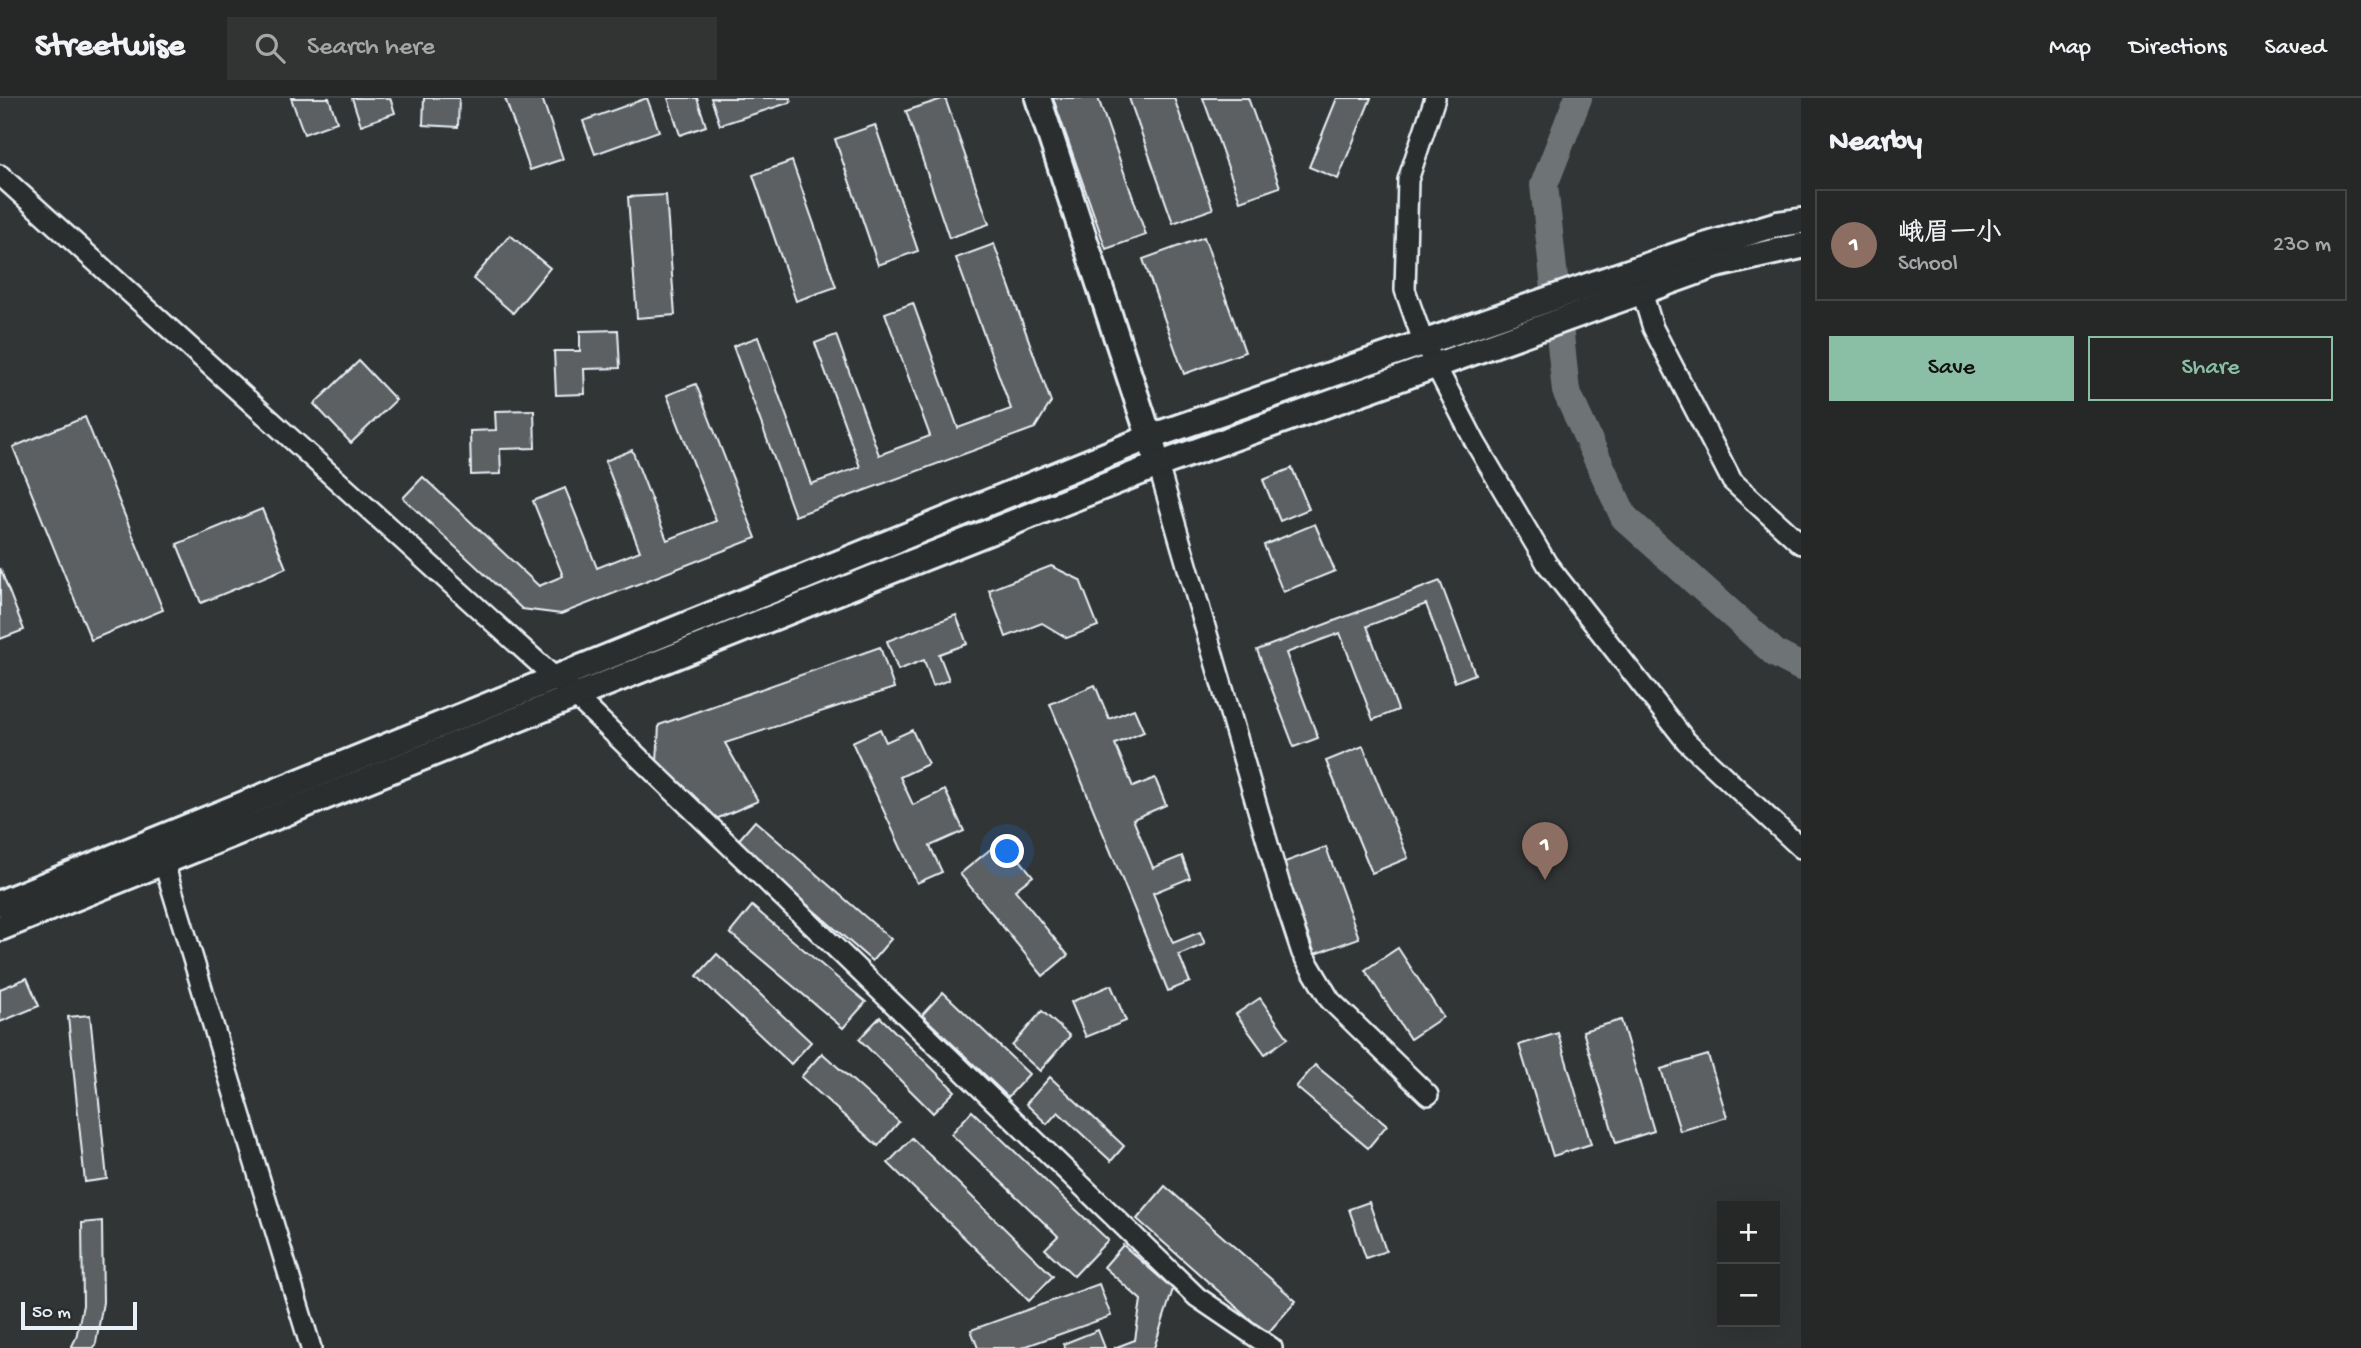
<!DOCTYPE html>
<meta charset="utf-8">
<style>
body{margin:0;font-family:"Gochi Hand","LXGW WenKai TC",sans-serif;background:#323434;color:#f1f3f6}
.controls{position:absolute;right:21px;bottom:21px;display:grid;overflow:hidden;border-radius:0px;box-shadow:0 7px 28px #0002}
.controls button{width:63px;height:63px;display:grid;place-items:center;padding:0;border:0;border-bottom:2px solid #424445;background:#262828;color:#f1f3f6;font:35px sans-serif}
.scale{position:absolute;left:21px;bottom:18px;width:116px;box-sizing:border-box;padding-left:7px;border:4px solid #e8f1f8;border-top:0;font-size:19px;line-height:24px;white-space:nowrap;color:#e8f1f8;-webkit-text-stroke:5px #2a2d2e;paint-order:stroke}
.you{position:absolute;left:1008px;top:754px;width:24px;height:24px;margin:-18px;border:5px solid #fff;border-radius:50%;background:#1a73e8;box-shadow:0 0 0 10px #1a73e833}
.badge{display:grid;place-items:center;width:46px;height:46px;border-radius:50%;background:#8abfa5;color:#fff;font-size:23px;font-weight:700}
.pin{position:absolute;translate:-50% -58px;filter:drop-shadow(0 2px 4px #0008)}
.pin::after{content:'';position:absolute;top:37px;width:24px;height:21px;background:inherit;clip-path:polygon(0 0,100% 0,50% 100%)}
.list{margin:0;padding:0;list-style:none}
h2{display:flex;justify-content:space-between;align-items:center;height:91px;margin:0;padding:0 28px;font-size:30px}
h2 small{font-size:23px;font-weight:400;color:#a4a6a8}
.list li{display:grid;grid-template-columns:46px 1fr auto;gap:21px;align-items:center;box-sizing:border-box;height:112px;margin:0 14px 14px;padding:0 14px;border:2px solid #424445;border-radius:0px}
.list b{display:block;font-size:26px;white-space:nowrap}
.list p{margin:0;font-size:23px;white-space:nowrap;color:#a4a6a8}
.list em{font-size:23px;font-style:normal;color:#a4a6a8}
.actions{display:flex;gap:14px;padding:21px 28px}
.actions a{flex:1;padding:16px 0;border:2px solid #8abfa5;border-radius:0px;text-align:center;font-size:24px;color:#8abfa5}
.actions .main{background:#8abfa5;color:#111}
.icon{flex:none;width:38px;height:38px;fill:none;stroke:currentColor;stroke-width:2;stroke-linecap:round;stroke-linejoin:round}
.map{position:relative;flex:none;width:1801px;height:1250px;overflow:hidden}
header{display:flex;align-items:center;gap:42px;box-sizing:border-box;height:98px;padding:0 35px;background:#262828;border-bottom:2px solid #424445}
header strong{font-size:33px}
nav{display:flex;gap:38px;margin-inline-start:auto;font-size:24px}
.search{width:490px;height:63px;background:#323434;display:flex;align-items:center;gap:18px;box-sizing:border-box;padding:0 24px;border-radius:0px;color:#a4a6a8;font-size:26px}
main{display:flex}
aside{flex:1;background:#262828}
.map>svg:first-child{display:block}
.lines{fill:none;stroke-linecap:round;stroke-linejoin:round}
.river{stroke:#6e7376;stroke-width:28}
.building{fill:#5c6063;stroke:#e8f1f8;stroke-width:2}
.minor-casing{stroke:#e8f1f8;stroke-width:24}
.major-casing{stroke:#e8f1f8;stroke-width:30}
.minor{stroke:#2a2d2e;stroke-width:19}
.major{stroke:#2a2d2e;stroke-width:24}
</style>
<header>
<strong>Streetwise</strong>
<div class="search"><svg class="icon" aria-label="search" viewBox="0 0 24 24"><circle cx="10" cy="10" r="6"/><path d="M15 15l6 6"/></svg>Search here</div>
<nav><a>Map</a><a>Directions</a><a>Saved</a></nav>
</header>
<main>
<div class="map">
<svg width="1801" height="1250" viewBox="0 0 1801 1250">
<rect width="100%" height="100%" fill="#323536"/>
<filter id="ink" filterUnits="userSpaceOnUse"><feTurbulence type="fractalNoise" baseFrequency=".0143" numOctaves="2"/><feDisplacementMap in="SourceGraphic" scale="14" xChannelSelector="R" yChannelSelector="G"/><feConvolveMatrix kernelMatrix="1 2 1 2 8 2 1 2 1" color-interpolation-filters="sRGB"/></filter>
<g filter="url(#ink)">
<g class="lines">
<polyline class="river" points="1578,0 1544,87 1566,293 1624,419 1776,556 1801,569"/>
</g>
<g class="building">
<polygon points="291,0 329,0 337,24 304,36"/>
<polygon points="352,0 390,0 395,15 361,27"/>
<polygon points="424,0 459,0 458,29 423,27"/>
<polygon points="505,0 542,0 563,61 530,72"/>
<polygon points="647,0 659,33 595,56 583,23"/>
<polygon points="668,0 697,0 706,28 680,37"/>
<polygon points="711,0 790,0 791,4 720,27"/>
<polygon points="945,0 989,126 949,140 906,13"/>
<polygon points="1053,0 1098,0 1146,137 1106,151"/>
<polygon points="1129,0 1174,0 1213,111 1173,125"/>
<polygon points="1203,0 1248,0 1280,89 1240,103"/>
<polygon points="1337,0 1371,0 1338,81 1309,69"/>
<polygon points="875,27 918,153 878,167 835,41"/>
<polygon points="792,63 836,189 796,203 753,77"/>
<polygon points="666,97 675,217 637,220 628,99"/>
<polygon points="510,137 550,170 513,215 473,181"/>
<polygon points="1204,139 1245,254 1184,276 1143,161"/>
<polygon points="994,146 1051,304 1035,330 795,418 733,248 758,239 811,386 860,369 815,245 836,237 879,357 930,338 885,215 913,205 958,330 1011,311 956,160"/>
<polygon points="618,232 620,270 584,271 585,296 556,297 554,253 580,253 580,233"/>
<polygon points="359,263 396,302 351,345 314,306"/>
<polygon points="696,286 756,440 561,516 522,511 403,400 423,379 539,488 563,478 533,403 565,390 597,470 640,453 605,363 632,352 667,442 716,423 667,297"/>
<polygon points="534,312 535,350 500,351 501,376 471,377 470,333 496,332 495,313"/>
<polygon points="85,319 163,512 91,542 13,349"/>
<polygon points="1292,370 1309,411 1280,423 1263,382"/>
<polygon points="262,411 286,470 201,505 177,446"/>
<polygon points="1315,426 1335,473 1283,494 1264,447"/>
<polygon points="1051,468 1080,482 1098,528 1067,540 1042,525 1006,539 989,492"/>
<polygon points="0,470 24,532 0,541"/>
<polygon points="1440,483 1475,576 1455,584 1426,506 1367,528 1398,612 1373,622 1340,535 1286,555 1318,640 1294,649 1257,552"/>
<polygon points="956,517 967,546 939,556 949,582 933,588 924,562 898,572 887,543"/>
<polygon points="880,549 894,590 725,645 758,703 716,721 657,664 659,627"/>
<polygon points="1095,587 1109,621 1134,611 1144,634 1115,646 1133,689 1155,680 1166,707 1133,721 1153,770 1182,758 1190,780 1153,795 1173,845 1200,834 1205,846 1179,857 1190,884 1168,893 1050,606"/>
<polygon points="880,631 886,644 912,632 928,666 900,679 913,707 945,692 964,733 930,748 942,774 917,785 852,644"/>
<polygon points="1363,648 1408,760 1372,775 1326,663"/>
<polygon points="755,723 891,841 872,863 736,745"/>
<polygon points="1003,741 1033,778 1015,792 1068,857 1043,878 960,776"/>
<polygon points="1326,749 1359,840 1315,856 1282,765"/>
<polygon points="752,808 866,904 843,930 730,835"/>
<polygon points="1398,850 1443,919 1410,941 1365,872"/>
<polygon points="717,856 811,944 791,966 697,878"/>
<polygon points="27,880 39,908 0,924 0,891"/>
<polygon points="1111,887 1126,923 1086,939 1071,904"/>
<polygon points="943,894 1029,976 1008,999 922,917"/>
<polygon points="1260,900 1288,940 1265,956 1236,916"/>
<polygon points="1042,913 1070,938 1040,973 1012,948"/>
<polygon points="90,917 107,1081 85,1084 68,919"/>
<polygon points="880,919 955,993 933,1015 859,941"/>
<polygon points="1621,922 1654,1033 1616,1045 1583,933"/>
<polygon points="1558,935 1591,1046 1553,1058 1519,947"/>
<polygon points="822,955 899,1024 878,1048 801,979"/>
<polygon points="1708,957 1727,1019 1680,1033 1661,971"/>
<polygon points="1315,967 1387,1027 1368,1050 1296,989"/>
<polygon points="1050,979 1124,1048 1111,1063 1058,1014 1047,1026 1026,1006"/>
<polygon points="972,1013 1108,1142 1074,1178 1045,1151 1058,1138 951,1036"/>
<polygon points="912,1040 1053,1178 1029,1203 888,1065"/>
<polygon points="1165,1088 1296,1203 1267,1236 1137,1121"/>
<polygon points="1369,1104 1386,1153 1366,1160 1349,1111"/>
<polygon points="102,1123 103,1204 96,1245 94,1250 71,1250 76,1240 83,1207 82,1125"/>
<polygon points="1123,1147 1173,1191 1154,1250 1114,1250 1135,1242 1141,1202 1104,1169"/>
<polygon points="1099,1186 1111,1218 1021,1250 978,1250 971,1232"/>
<polygon points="1098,1232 1105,1250 1065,1250 1063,1246"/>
</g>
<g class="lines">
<g class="minor-casing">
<g id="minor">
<polyline points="1435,0 1408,82 1405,192 1423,243 1475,344 1547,466 1686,643 1801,750"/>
<polyline points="0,77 575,598 1197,1199 1272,1250"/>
<polyline points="1642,194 1653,230 1732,383 1801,446"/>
<polyline points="1158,367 1281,791 1302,855 1330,902 1428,997"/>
<polyline points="163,762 311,1250"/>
</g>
</g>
<g class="major-casing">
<g id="major">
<polyline points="1038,0 1154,353"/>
<polyline points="0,805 1150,339 1701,149 1778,126 1801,123"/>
<polyline points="0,830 575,598 1158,367 1716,167 1801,148"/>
</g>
</g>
<use href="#minor" class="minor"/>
<use href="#major" class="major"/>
</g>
</g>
</svg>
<div class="controls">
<button>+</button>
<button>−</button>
</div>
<div class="scale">50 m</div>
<div class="you"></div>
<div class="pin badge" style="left:1545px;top:782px;background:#8d6e63">1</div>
</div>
<aside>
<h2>Nearby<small></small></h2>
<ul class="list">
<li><span class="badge" style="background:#8d6e63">1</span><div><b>峨眉一小</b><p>School</p></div><em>230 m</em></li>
</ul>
<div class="actions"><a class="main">Save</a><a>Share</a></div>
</aside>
</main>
